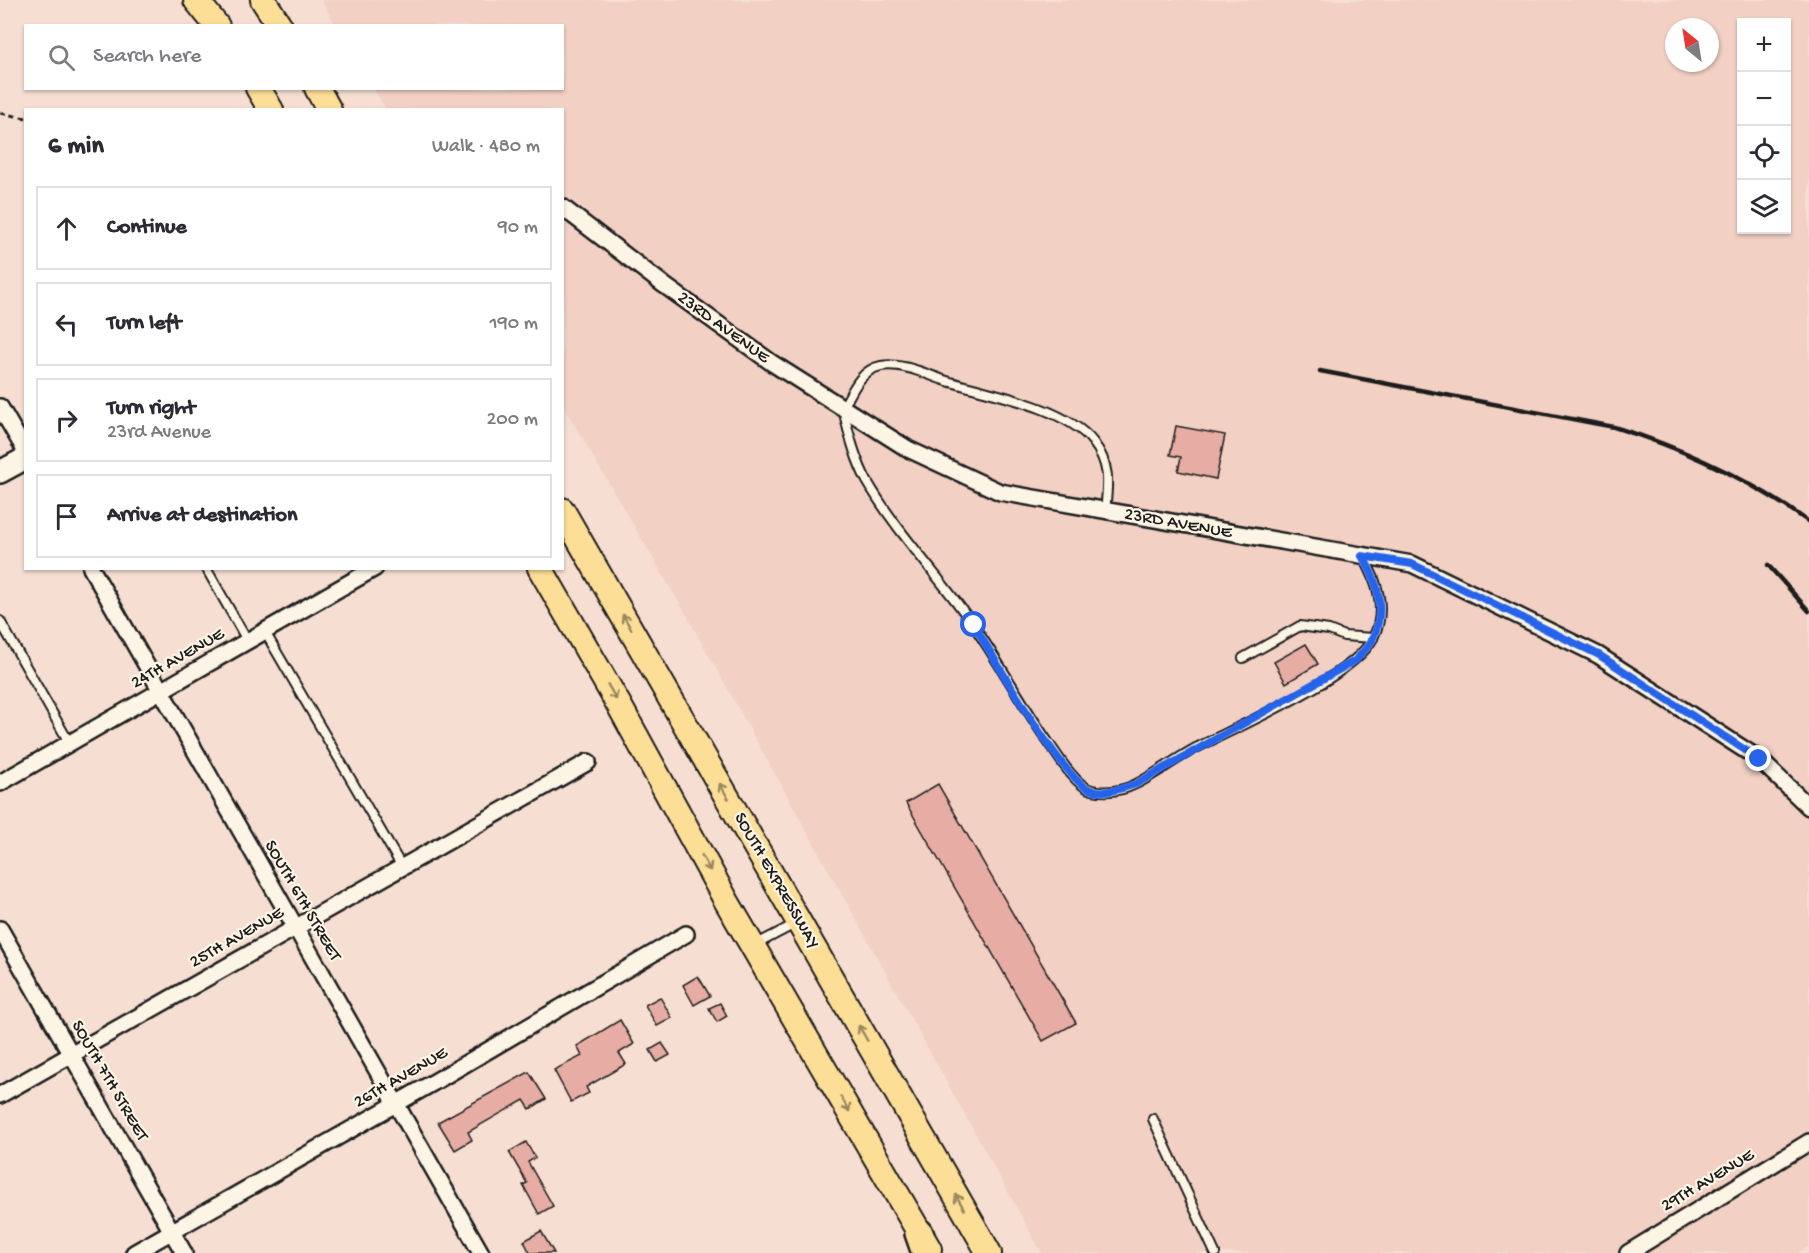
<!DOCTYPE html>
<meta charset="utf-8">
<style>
body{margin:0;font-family:"Gochi Hand",sans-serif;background:#f2f2f3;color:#2b2b33}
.controls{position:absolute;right:18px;top:18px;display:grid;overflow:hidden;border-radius:0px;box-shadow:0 2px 4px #0004}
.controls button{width:54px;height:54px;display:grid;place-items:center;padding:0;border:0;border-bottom:2px solid #e1e1e2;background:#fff;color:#2b2b33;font:30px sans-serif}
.compass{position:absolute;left:1665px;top:18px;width:54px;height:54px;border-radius:50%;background:#fff;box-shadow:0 2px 4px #0004;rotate:330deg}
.stop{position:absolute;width:18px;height:18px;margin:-14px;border:4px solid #2563eb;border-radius:50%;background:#fff}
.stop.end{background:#2563eb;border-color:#fff;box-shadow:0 2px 6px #0008}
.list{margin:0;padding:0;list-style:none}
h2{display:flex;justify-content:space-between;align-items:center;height:78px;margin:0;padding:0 24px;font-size:26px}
h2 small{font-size:20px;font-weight:400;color:#7c7c81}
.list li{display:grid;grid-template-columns:39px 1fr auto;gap:18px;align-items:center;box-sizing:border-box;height:84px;margin:0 12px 12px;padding:0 12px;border:2px solid #e1e1e2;border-radius:0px}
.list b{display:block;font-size:22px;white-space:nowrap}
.list p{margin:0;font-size:20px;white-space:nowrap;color:#7c7c81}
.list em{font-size:20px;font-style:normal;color:#7c7c81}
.icon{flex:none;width:33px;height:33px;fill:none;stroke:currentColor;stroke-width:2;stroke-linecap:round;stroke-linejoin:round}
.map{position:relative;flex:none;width:1809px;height:1253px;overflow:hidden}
.search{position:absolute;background:#fff;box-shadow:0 2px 4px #0004;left:24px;top:24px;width:540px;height:66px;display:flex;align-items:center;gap:15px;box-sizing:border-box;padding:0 21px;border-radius:0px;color:#7c7c81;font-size:22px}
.panel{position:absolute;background:#fff;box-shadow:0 2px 4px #0004;left:24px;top:108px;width:540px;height:462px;border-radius:0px}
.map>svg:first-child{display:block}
.built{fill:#f2d0c4;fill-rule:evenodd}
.building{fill:#e7ada4;stroke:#1c1c1c;stroke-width:1.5}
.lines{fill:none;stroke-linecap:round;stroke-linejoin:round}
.lane-casing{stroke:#1c1c1c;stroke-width:12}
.street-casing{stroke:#1c1c1c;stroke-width:20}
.secondary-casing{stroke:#1c1c1c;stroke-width:26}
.primary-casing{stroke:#1c1c1c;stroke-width:28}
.highway-casing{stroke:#1c1c1c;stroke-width:32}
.path{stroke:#1c1c1c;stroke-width:3;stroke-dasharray:6 4.5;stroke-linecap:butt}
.lane{stroke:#fcf5e5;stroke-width:8}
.street{stroke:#fcf5e5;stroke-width:15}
.secondary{stroke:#fcf5e5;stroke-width:21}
.primary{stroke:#fdde96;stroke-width:24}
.highway{stroke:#fdde96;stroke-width:27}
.rail{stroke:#1c1c1c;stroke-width:4.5}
.oneway{stroke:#98875f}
.route{stroke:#2563eb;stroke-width:8}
.labels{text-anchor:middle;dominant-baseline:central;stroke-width:4.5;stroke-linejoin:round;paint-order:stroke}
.street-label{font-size:18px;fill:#1c1c1c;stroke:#fcf5e5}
</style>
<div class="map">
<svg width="1809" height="1253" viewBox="0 0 1809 1253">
<rect width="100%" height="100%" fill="#f6dfd2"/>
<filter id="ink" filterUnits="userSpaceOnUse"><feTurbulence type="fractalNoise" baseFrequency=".0167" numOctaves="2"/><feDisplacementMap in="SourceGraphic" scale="12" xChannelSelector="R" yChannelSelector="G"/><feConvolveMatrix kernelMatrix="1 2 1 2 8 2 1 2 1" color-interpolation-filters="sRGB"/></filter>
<g filter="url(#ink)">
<path class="built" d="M 321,0 L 1809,0 L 1809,1246 L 1798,1253 L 1042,1253 L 683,609 L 563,406 L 562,110 L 386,109 L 374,89 L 562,88 L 562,26 L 336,25 ZM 1742,22 L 1786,22 L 1786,230 L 1742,230 ZM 1674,27 L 1710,27 L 1710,63 L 1674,63 Z"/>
<g class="building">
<polygon points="1176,426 1225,435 1216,479 1178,471 1181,457 1170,455"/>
<polygon points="1306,644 1318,664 1286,683 1274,662"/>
<polygon points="938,784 1076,1023 1043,1041 906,803"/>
<polygon points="698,976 710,996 694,1005 683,985"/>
<polygon points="660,997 672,1018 657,1026 645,1005"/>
<polygon points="720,1003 727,1016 717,1022 709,1008"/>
<polygon points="620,1020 634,1044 619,1053 626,1064 586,1087 589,1093 571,1102 554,1070 582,1056 577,1046"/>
<polygon points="662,1043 670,1055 657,1062 650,1050"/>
<polygon points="529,1072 546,1099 530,1109 524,1100 468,1132 472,1140 455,1150 438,1122"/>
<polygon points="526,1142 535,1158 528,1162 553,1206 539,1214 523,1185 527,1183 509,1152"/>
<polygon points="541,1231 554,1253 530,1253 524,1241"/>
</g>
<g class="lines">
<g class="lane-casing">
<g id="lane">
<path d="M 1105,511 C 1108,484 1111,465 1093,442 C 1066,407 988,393 947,381 C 928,375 902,362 881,366 C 860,370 852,392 843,408 C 848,432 855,459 867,481 C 897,533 940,577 974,626 C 998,661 1019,698 1042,733 C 1053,748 1074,786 1092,790 C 1107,793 1122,791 1136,784 C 1156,774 1174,760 1194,749 C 1236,727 1353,678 1373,638 C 1387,611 1378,581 1363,557"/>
<polyline points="206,568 248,642"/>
<polyline points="0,621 70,744"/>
<polyline points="265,632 402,867"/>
<polyline points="1243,658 1300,626 1329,630 1344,636 1373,638"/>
<polyline points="755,945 795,924"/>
<polyline points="1153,1119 1215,1253"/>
</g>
</g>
<g class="street-casing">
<g id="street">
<polyline points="562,207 664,285 772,363 908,449 1000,492 1412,564 1598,655 1759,759 1809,807"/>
<polyline points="0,407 26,452"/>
<polyline points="91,568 481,1253"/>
<polyline points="0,783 375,568"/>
<polyline points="0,929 184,1253"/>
<polyline points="0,1095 588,762"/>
<polyline points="134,1253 436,1081 686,934"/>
<polyline points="1628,1253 1809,1142"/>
</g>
</g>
<g class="secondary-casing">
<polyline id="secondary" points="0,472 26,458"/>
</g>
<g class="primary-casing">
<g id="primary">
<polyline points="196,0 217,26"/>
<polyline points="263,0 280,26"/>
<polyline points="258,88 271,110"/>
<polyline points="317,88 329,110"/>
<polyline points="562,510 989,1253"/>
<polyline points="540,568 619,705 727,902 929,1249"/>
</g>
</g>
<g class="highway-casing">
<polyline id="highway" points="919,1233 926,1253"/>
</g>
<polyline class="path" points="0,113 26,118"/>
<use href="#lane" class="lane"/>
<use href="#street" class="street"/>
<use href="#secondary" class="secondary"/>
<use href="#primary" class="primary"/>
<use href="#highway" class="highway"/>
<g class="rail">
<path d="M 1320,371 L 1614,427 C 1682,448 1751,480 1809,522"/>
<polyline points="1768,565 1809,611"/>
</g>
</g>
<defs><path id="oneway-shaft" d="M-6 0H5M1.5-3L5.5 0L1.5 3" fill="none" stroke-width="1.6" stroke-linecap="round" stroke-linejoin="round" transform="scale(1.5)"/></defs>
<g class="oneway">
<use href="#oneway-shaft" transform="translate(627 622) rotate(-120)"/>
<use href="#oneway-shaft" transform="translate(612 692) rotate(60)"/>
<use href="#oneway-shaft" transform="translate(724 791) rotate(-120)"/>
<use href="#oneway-shaft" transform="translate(706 863) rotate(61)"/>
<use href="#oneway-shaft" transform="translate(863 1033) rotate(-120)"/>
<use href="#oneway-shaft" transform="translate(845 1104) rotate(60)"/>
<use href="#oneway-shaft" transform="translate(960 1202) rotate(-120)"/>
</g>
</g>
<g class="lines" filter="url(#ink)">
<path class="route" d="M 974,625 C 992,654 1063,782 1091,790 C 1107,794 1120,789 1136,784 L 1356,660 C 1361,653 1370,646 1373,638 C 1386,609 1378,581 1362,556 L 1412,564 L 1599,655 L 1759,759"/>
</g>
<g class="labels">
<g class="street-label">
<text transform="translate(723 328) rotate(36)">23RD AVENUE</text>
<text transform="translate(1178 524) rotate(10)">23RD AVENUE</text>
<text transform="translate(178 659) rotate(-30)">24TH AVENUE</text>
<text transform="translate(776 881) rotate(60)">SOUTH EXPRESSWAY</text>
<text transform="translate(302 901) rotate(60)">SOUTH 6TH STREET</text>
<text transform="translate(237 938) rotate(-30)">25TH AVENUE</text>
<text transform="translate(401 1078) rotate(-30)">26TH AVENUE</text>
<text transform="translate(109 1081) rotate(60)">SOUTH 7TH STREET</text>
<text transform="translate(1708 1181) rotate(-31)">29TH AVENUE</text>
</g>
</g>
</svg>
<div class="controls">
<button>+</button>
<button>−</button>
<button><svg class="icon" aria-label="locate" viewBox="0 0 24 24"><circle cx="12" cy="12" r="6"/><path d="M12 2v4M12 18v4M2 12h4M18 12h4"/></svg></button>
<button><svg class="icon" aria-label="layers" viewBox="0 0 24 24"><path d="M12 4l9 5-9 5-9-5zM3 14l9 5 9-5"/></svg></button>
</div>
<svg class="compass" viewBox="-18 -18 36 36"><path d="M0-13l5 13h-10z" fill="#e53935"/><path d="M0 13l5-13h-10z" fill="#7c7c81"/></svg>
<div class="stop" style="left:974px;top:625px"></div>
<div class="stop end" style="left:1759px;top:759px"></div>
<div class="search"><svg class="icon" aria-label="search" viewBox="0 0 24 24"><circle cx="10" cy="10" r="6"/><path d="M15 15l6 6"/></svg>Search here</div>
<section class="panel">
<h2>6 min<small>Walk · 480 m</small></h2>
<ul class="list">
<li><svg class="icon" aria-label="ahead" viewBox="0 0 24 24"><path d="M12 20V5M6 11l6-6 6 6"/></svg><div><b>Continue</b></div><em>90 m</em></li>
<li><svg class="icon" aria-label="left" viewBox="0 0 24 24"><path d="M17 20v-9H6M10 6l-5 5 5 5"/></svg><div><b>Turn left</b></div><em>190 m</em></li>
<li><svg class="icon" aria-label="right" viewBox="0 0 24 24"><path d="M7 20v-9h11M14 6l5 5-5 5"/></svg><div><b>Turn right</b><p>23rd Avenue</p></div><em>200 m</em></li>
<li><svg class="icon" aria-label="arrive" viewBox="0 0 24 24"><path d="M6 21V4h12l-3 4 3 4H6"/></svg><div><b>Arrive at destination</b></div></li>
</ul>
</section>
</div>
